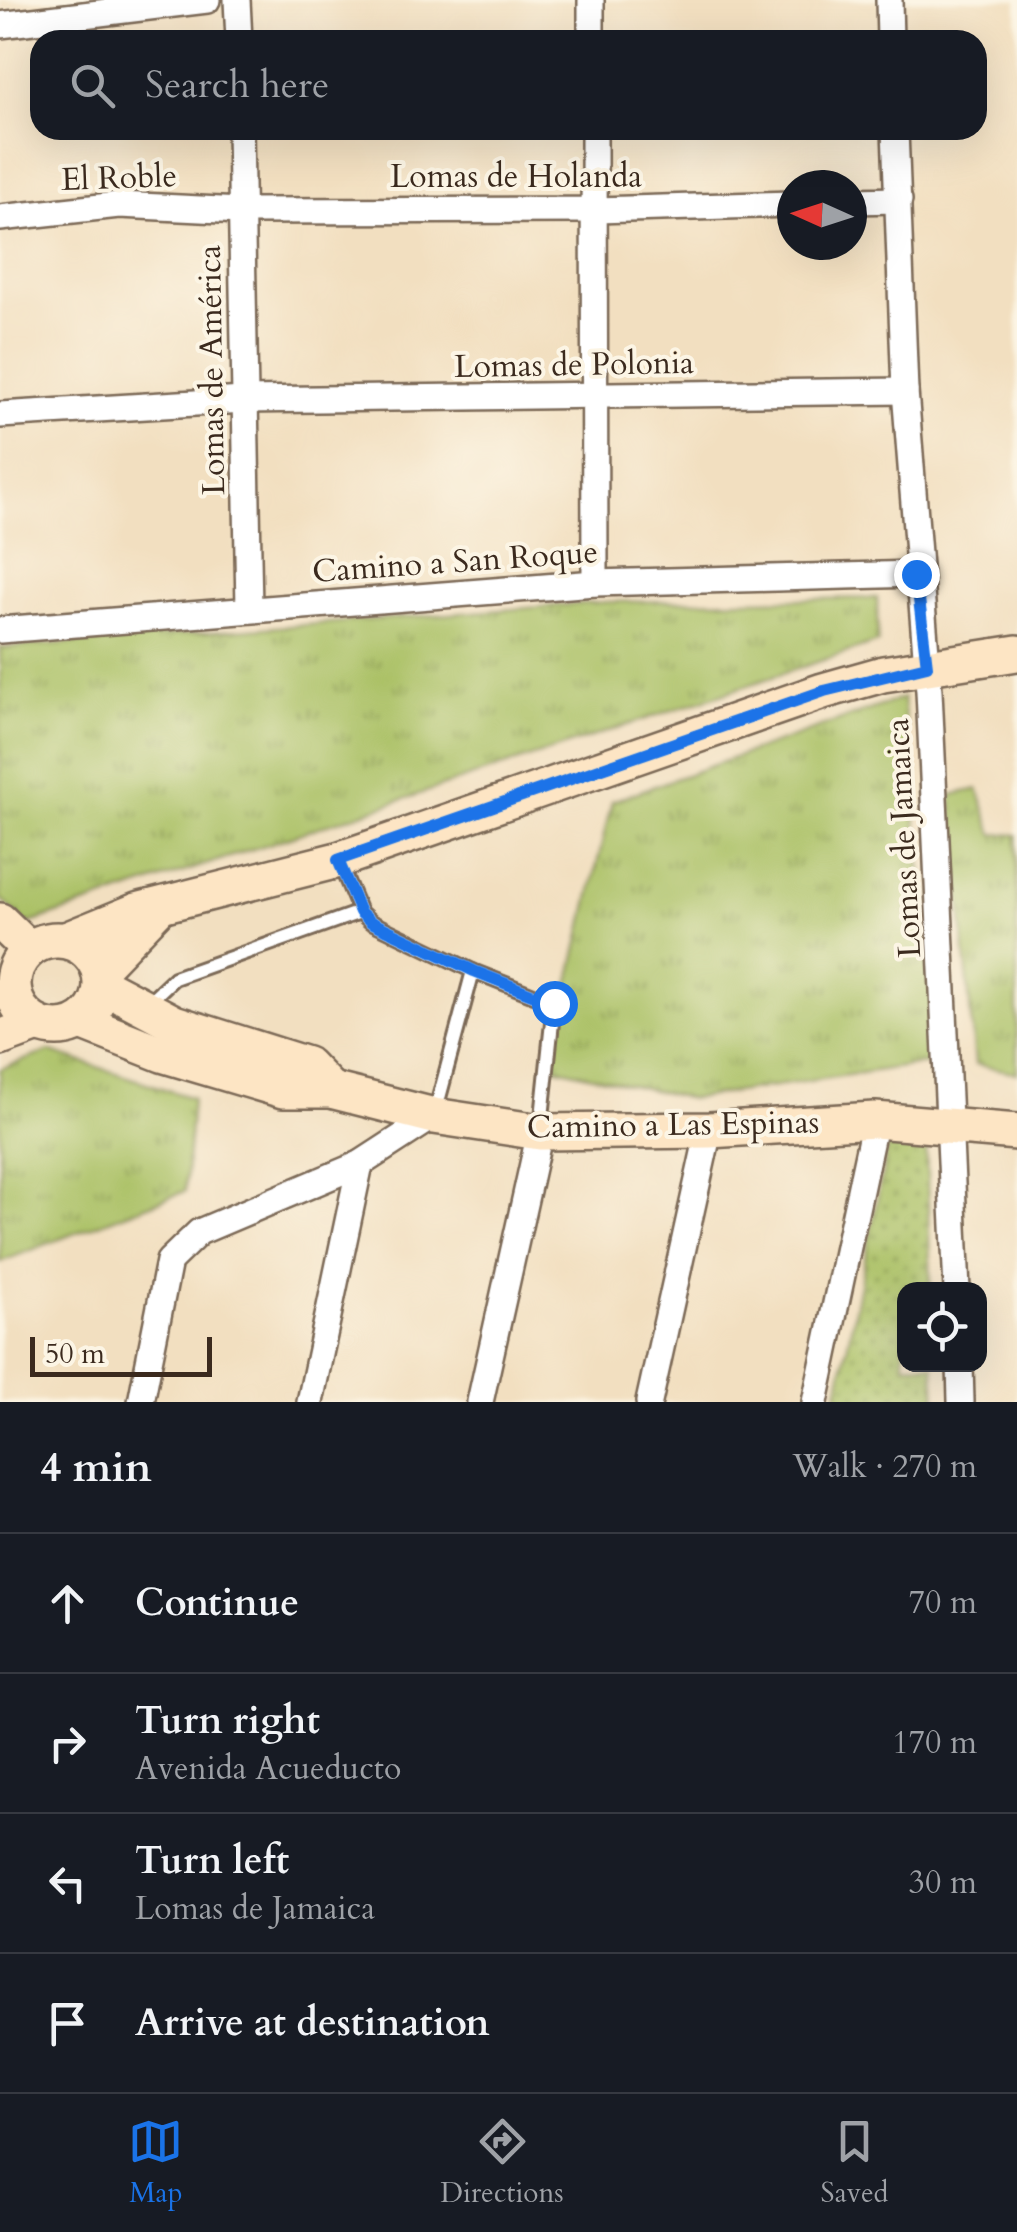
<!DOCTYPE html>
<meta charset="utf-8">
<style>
body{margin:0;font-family:Cardo,serif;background:#242831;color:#f1f3f6}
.controls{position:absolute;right:30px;bottom:30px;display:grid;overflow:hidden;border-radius:20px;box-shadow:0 10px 40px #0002}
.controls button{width:90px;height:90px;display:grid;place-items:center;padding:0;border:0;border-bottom:2px solid #363941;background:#171b24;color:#f1f3f6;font:50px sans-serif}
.compass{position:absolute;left:777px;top:170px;width:90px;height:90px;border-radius:50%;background:#171b24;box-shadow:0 10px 40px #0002;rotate:273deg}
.scale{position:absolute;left:30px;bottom:25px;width:182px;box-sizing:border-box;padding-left:10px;border:5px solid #3b2a1e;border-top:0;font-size:28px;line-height:35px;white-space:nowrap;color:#3b2a1e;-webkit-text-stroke:8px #fcf5e5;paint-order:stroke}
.stop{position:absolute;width:30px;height:30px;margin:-22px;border:8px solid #1a73e8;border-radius:50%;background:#fff}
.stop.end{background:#1a73e8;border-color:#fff;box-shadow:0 2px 10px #0008}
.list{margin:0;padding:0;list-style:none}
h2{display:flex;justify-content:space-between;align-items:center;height:130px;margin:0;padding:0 40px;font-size:42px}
h2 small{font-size:32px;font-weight:400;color:#9ea1a6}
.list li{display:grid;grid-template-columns:65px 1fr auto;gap:30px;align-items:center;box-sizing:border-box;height:140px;padding:0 40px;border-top:2px solid #363941}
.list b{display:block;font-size:38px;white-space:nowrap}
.list p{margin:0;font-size:32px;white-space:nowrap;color:#9ea1a6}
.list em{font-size:32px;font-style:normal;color:#9ea1a6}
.icon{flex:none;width:55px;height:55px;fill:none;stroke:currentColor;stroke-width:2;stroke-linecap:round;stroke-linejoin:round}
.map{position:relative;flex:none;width:1017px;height:1402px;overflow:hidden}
.search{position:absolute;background:#171b24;box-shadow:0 10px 40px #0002;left:30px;right:30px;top:30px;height:110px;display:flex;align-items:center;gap:25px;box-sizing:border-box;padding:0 35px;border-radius:30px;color:#9ea1a6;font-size:38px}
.sheet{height:690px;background:#171b24}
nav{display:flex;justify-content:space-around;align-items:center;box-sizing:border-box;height:140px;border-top:2px solid #363941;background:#171b24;font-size:28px;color:#9ea1a6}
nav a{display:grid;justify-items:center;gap:5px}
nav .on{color:#1a73e8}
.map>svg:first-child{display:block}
.grass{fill:url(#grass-tufts);stroke:#737642;stroke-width:2.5}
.park{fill:url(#park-dots);stroke:#737642;stroke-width:2.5}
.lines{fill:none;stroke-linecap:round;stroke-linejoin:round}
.lane-casing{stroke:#7b6957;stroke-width:18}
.street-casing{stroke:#7b6957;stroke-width:30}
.secondary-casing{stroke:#7b6957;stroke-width:40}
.lane{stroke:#fff;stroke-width:12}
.street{stroke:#fff;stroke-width:25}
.secondary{stroke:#fde5c4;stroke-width:35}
.route{stroke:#1a73e8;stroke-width:12}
.labels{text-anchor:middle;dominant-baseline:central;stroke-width:8;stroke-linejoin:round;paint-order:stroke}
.street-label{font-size:32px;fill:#3b2a1e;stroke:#fcf5e5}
</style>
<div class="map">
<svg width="1017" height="1402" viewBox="0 0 1017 1402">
<defs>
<pattern id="grass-tufts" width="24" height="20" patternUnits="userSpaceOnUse" patternTransform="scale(2.5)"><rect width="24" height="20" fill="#abc166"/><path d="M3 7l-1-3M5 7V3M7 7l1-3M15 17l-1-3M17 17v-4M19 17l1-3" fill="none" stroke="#8c9d53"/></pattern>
<pattern id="park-dots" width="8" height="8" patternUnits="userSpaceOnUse" patternTransform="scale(2.5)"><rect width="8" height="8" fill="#abc166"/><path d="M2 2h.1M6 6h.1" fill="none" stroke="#8c9d53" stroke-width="1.8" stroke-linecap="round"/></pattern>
</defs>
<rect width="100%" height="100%" fill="#fcf5e5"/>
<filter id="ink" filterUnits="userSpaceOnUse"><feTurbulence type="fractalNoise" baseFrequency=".01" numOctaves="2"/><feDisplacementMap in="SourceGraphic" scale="20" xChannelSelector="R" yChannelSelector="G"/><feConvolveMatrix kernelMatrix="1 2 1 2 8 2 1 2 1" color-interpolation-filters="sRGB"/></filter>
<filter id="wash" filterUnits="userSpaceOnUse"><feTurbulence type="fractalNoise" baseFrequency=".0048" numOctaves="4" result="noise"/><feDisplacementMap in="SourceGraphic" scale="40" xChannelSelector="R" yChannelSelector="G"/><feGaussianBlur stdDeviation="2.25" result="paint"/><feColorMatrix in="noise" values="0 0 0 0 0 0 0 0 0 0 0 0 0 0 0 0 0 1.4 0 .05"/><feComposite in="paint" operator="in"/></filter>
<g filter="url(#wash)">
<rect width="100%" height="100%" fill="#f2dfc0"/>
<g class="grass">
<polygon points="877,598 878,642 27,924 0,898 0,648 606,602"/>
<polygon points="903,698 941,1061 690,1099 550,1066 612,801"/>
<polygon points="978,789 993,834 1017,835 1017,1073 975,1064 951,795"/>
<polygon points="49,1051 192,1098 185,1191 0,1262 0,1069"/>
</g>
<polygon class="park" points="926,1144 931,1289 904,1290 904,1364 934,1365 936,1402 836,1402 888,1146"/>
</g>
<g filter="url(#ink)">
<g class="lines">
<g class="lane-casing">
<g id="lane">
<polyline points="339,862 360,912 371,922 473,971 435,1113"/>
<polyline points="473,971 554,1003 541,1127"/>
<polyline points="151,1009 156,995 174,978 360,912"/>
</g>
</g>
<g class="street-casing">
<g id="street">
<polyline points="237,0 239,40"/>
<polyline points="591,0 591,40"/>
<polyline points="889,0 890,40"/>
<polyline points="0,25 207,0"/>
<polyline points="240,130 249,609"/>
<polyline points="594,130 595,583"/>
<polyline points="895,130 905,391 929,691 957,1290"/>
<polyline points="852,201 899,200"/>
<polyline points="0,218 119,205 241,211 597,210 792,204"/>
<polyline points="0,415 244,400 905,391"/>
<polyline points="0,630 595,583 916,574"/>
<polyline points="960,1364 961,1402"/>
<polyline points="141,1402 169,1261 199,1232 360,1164 434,1116"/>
<polyline points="310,1402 360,1164"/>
<polyline points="480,1402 540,1132"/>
<polyline points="649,1402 709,1130"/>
<polyline points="815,1402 875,1120"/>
</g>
</g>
<g class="secondary-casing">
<g id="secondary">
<polyline points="0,921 29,949"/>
<circle cx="57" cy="984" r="44"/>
<polyline points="66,940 137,911 338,860 823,691 883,674 1017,653"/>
<polyline points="100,968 156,910"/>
<polyline points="102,985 174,1023 307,1065 331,1090"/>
<polyline points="81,1022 162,1054 283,1090 331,1090 434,1116 540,1132 709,1130 875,1120 1017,1132"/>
<polyline points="0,1038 38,1024"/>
</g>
</g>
<use href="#lane" class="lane"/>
<use href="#street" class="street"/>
<use href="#secondary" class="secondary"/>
</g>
</g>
<g class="lines" filter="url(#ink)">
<polyline class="route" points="554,1003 474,971 371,922 360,912 338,860 824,691 927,666 916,574"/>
</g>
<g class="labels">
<g class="street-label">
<text x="516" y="177">Lomas de Holanda</text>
<text transform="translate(119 178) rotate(-2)">El Roble</text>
<text transform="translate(574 365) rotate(-1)">Lomas de Polonia</text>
<text transform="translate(212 370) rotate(-91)">Lomas de América</text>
<text transform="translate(455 562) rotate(-4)">Camino a San Roque</text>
<text transform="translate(904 838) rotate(-93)">Lomas de Jamaica</text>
<text transform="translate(673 1125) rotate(-1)">Camino a Las Espinas</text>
</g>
</g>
</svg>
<div class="controls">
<button><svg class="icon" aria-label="locate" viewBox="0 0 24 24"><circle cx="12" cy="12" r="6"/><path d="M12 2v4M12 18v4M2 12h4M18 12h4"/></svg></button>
</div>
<svg class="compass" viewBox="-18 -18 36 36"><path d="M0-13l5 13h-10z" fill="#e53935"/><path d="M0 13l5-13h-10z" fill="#9ea1a6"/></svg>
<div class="scale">50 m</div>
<div class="stop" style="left:554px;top:1003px"></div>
<div class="stop end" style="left:916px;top:574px"></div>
<div class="search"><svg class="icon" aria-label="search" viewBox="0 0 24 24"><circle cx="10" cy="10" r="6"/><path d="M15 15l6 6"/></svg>Search here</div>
</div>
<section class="sheet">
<h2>4 min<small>Walk · 270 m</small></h2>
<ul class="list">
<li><svg class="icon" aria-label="ahead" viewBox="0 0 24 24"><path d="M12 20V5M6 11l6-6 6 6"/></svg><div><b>Continue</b></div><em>70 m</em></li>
<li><svg class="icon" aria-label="right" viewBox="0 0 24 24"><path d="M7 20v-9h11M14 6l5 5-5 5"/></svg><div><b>Turn right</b><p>Avenida Acueducto</p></div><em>170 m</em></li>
<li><svg class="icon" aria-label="left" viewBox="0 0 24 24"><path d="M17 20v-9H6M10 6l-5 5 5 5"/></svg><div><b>Turn left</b><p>Lomas de Jamaica</p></div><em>30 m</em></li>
<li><svg class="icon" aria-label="arrive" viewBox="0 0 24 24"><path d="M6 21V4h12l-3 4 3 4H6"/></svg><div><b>Arrive at destination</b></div></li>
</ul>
</section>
<nav>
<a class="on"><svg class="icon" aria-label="map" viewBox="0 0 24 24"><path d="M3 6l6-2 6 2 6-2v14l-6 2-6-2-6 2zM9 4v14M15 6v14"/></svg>Map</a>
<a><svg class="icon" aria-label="directions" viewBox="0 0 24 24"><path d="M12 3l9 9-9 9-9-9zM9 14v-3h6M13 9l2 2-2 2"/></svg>Directions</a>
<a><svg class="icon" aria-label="saved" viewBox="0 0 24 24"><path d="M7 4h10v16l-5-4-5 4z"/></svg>Saved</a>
</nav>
